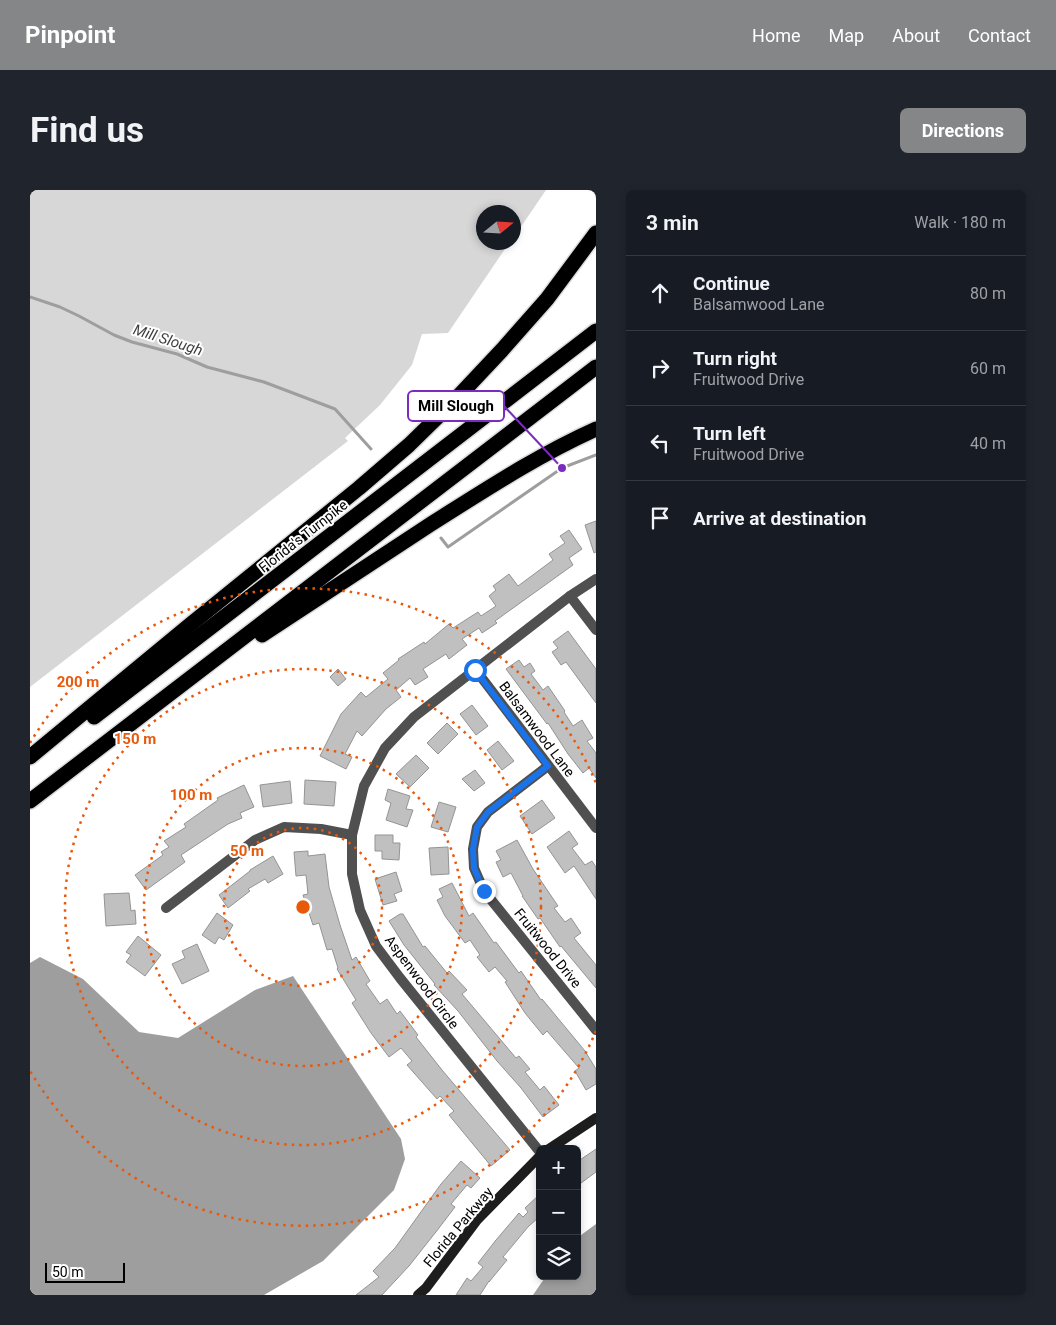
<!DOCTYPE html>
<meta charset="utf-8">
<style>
body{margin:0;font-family:Roboto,sans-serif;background:#20242c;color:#f1f3f6}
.controls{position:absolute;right:15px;bottom:15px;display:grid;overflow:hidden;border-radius:8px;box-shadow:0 2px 8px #0003}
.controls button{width:45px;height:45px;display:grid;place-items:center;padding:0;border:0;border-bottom:1px solid #363941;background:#171b24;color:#f1f3f6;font:25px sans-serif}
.compass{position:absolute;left:446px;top:15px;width:45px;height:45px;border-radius:50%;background:#171b24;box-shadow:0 2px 8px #0003;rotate:72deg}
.scale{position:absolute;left:15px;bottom:12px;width:80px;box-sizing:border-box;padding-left:5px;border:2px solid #000;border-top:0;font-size:14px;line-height:18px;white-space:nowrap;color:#000;-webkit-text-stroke:4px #fff;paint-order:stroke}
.stop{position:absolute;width:15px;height:15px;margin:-11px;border:4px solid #1a73e8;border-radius:50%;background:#fff}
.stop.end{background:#1a73e8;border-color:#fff;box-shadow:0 1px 5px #0008}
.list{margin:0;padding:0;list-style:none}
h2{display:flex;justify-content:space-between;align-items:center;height:65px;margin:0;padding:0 20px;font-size:21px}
h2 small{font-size:16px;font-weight:400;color:#9ea1a6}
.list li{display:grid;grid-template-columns:32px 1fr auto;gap:15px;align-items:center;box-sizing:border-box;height:75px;padding:0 20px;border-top:1px solid #363941}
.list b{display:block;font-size:19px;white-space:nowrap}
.list p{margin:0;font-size:16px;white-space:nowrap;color:#9ea1a6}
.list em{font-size:16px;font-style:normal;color:#9ea1a6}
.icon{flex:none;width:28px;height:28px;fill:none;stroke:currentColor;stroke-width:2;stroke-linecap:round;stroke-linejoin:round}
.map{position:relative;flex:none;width:566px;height:1105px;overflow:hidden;border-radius:8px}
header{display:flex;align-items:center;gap:30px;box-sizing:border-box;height:70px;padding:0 25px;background:#858687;color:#fff}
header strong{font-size:24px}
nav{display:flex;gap:28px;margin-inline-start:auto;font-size:18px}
.intro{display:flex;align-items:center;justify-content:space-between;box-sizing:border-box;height:120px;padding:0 30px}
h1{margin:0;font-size:35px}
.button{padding:12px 22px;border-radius:8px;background:#858687;color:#fff;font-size:18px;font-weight:700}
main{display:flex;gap:30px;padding:0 30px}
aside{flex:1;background:#171b24;border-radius:8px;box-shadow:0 2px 8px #0003}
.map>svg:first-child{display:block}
.green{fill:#d7d7d7}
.water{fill:#9e9e9e}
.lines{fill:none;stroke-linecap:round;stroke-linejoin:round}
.stream{stroke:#9e9e9e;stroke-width:3}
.building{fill:#c0c0c0;stroke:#949494}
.highway-casing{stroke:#dbdbdb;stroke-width:18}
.street{stroke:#505050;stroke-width:10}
.secondary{stroke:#1d1d1d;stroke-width:10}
.highway{stroke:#000;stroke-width:15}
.route{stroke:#1a73e8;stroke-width:6}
.ring{fill:none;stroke:#e8590c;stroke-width:2.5;stroke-dasharray:2.5 5}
.labels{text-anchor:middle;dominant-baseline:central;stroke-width:4;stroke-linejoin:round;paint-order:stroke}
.street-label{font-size:14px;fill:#000;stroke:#fff}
.water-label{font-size:15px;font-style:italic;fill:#3f3f3f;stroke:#fff}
.centre{fill:#e8590c;stroke:#fff;stroke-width:2.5}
.ring-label{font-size:15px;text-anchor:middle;font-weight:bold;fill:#e8590c;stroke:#fff;stroke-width:4;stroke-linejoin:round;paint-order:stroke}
.leader{fill:none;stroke:#7b2cbf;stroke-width:2}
.callout-dot{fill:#7b2cbf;stroke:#fff;stroke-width:2}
.callout{fill:#fff;stroke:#7b2cbf;stroke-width:2}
.callout-label{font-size:15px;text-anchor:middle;font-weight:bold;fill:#000}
</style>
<header>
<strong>Pinpoint</strong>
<nav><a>Home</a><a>Map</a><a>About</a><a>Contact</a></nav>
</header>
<div class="intro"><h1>Find us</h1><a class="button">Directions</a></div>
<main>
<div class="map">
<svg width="566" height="1105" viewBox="0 0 566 1105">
<rect width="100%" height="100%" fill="#fff"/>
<polygon class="green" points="0,0 516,0 484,47 483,22 453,22 453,52 479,53 418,143 392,144 382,175 350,215 315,248 318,251 0,497"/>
<g class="water">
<polygon points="10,767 53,789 109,842 148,848 225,800 263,786 371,949 375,969 364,1000 293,1071 234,1105 0,1105 0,773"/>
<polygon points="566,1034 566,1105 503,1105 516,1086 547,1086 547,1048"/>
</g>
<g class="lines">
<g class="stream">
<polyline points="0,107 30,117 49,126 84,145 102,152 147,164 177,177 234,192 305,219 341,259"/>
<polyline points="411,348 418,357 532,278 566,265"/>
</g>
</g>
<g class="building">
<polygon points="566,331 566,362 564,363 555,335"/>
<polygon points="539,340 552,359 539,368 543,375 465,431 467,433 452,443 449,438 432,449 437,455 419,469 416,464 393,479 398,487 385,495 380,488 366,500 371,507 356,519 332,546 327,541 315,564 322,567 316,579 290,566 311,524 331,502 336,507 358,489 353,483 369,470 368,469 394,452 395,454 419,434 423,438 448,422 451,426 466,416 459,406 466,400 463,396 479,384 488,396 523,370 519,364 535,353 530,346"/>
<polygon points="538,441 566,479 566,513 536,472 531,475 522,462 528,458 523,452"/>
<polygon points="489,470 494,477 500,473 505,481 501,484 513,500 518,496 535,521 534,522 543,536 552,530 563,548 557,551 566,563 566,588 559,578 553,583 538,564 518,533 517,534 476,479"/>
<polygon points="308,479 316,489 308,496 300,487"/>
<polygon points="442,515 458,536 446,545 430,524"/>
<polygon points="417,533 428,544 408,564 397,553"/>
<polygon points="468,551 484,571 472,580 457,560"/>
<polygon points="386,565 399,578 380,597 366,584"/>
<polygon points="445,580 455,593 444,601 432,589"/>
<polygon points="275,590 306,592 304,616 274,614"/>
<polygon points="260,591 262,613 233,617 230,595"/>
<polygon points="214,595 224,617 210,623 212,628 198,634 151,665 155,672 116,700 105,685 133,665 131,662 139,657 134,651 156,637 154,634 188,610 187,608"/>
<polygon points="358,599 380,606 376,619 383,620 377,637 356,630 361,613 355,610"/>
<polygon points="512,610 525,628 502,644 490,626"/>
<polygon points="409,612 426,617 418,642 401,637"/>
<polygon points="539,641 548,654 542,658 555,675 562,671 566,677 566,709 544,676 535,683 517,657"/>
<polygon points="345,645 363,645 363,653 370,653 369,670 352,669 352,661 345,661"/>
<polygon points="487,650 503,679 528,716 524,718 535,732 541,728 551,743 544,748 566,775 566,798 531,756 530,757 510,728 508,729 492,706 493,706 481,683 473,687 466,672 471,670 466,661"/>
<polygon points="418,657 419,684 401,685 399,658"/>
<polygon points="278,661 278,666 295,664 299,697 310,735 322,770 326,767 340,791 336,794 350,814 357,809 367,824 370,821 388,845 386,847 412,880 480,960 461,976 419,925 424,921 410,906 407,909 377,875 382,871 371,858 359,867 341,843 322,813 326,810 307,779 308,778 302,759 297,760 289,733 283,735 273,705 278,704 276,685 266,686 264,662"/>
<polygon points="243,666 253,684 238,693 235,689 218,699 220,701 198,718 189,705 220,681 220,680"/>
<polygon points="366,682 372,701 364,704 367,711 353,715 345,689"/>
<polygon points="422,693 439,726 443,723 464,753 466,752 489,783 491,781 511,810 512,809 555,861 566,879 566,894 556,900 545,881 549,878 517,841 513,845 495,823 475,792 477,791 465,777 459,782 447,767 450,765 440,750 435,753 415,726 407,710 413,707 409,699"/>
<polygon points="99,703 101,721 105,720 106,734 76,736 74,704"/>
<polygon points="187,723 203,735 194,750 189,747 185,754 172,745"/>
<polygon points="370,724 373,724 393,757 395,756 417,783 419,781 437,800 432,804 486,868 489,866 500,879 495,882 510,900 514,896 529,915 513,927 491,898 467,871 428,821 404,795 405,794 374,755 359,731"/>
<polygon points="108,746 131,765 115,786 96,772 101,765 96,762"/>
<polygon points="167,754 179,781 152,794 142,774 155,768 152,761"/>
<polygon points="566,959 566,982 547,996 547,972"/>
<polygon points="431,971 450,988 441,998 437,995 421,1014 425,1017 409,1038 379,1076 352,1105 326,1105 349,1087 343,1081 365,1058 411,994"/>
<polygon points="510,1004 510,1026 498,1037 473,1067 477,1070 459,1092 459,1091 450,1105 426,1105 437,1088 441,1091 453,1077 448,1073 466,1050 489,1023 493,1027 498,1022 495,1018"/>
</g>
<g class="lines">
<g class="highway-casing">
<g id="highway">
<path d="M 232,445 C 288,408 345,371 401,334 C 455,300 508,265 566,239"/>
<polyline points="64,527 566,141"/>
<polyline points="0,567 161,434 329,298 379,255 425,210 472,160 517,109 566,43"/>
<polyline points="0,611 566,177"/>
</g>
</g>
<g class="street">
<polyline points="540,406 566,440"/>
<polyline points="445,479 566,638"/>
<polyline points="518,576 458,622 447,637 443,659 444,678 454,701 566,840"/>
<polyline points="136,718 225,650 254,637 291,639 322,645"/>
<polyline points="510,962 370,788 346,756 330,720 322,684 322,645 334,596 355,558 384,527 540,406 566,389"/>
</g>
<g class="secondary">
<polyline points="519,959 566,928"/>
<polyline points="388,1105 396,1098 447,1030 510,966"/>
</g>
<use href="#highway" class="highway"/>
</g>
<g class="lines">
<polyline class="route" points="445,480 518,576 458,622 447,637 443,659 444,678 454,701"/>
</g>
<g class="ring">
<circle cx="273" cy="717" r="79"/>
<circle cx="273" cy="717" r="159"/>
<circle cx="273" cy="717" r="238"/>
<path d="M566 841A318 318 0 0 1 0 881M0 553A318 318 0 0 1 566 593"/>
</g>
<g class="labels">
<g class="street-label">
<text transform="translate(273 346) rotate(-38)">Florida's Turnpike</text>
<text transform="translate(507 539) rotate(53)">Balsamwood Lane</text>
<text transform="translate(518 758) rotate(51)">Fruitwood Drive</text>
<text transform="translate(392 792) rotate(53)">Aspenwood Circle</text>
<text transform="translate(428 1037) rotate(-50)">Florida Parkway</text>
</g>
<g class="water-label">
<text transform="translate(138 150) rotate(18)">Mill Slough</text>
</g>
</g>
<circle cx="273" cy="717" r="8" class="centre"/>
<g class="ring-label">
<text x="48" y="497">200 m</text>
<text x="105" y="554">150 m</text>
<text x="161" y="610">100 m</text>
<text x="217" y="666">50 m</text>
</g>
<path class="leader" d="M532 278L474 216"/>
<circle class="callout-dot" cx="532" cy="278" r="5"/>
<rect class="callout" x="378" y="201" width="96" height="30" rx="5"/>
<g class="callout-label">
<text x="426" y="221">Mill Slough</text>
</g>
</svg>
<div class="controls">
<button>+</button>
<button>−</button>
<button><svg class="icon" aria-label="layers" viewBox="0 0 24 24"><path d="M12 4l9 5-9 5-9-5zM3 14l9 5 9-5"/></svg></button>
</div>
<svg class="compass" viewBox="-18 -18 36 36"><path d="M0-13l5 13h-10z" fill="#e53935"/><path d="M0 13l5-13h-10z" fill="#9ea1a6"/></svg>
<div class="scale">50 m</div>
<div class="stop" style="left:445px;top:480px"></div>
<div class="stop end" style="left:454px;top:701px"></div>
</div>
<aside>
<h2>3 min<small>Walk · 180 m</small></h2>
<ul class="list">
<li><svg class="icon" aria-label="ahead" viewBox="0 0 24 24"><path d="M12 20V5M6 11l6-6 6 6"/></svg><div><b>Continue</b><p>Balsamwood Lane</p></div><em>80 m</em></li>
<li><svg class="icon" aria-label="right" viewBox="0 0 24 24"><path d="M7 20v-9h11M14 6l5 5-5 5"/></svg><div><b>Turn right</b><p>Fruitwood Drive</p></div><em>60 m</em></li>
<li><svg class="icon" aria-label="left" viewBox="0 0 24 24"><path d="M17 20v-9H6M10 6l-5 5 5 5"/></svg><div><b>Turn left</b><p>Fruitwood Drive</p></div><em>40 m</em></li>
<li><svg class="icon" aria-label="arrive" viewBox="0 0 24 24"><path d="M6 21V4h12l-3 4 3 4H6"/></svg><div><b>Arrive at destination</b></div></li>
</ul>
</aside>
</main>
